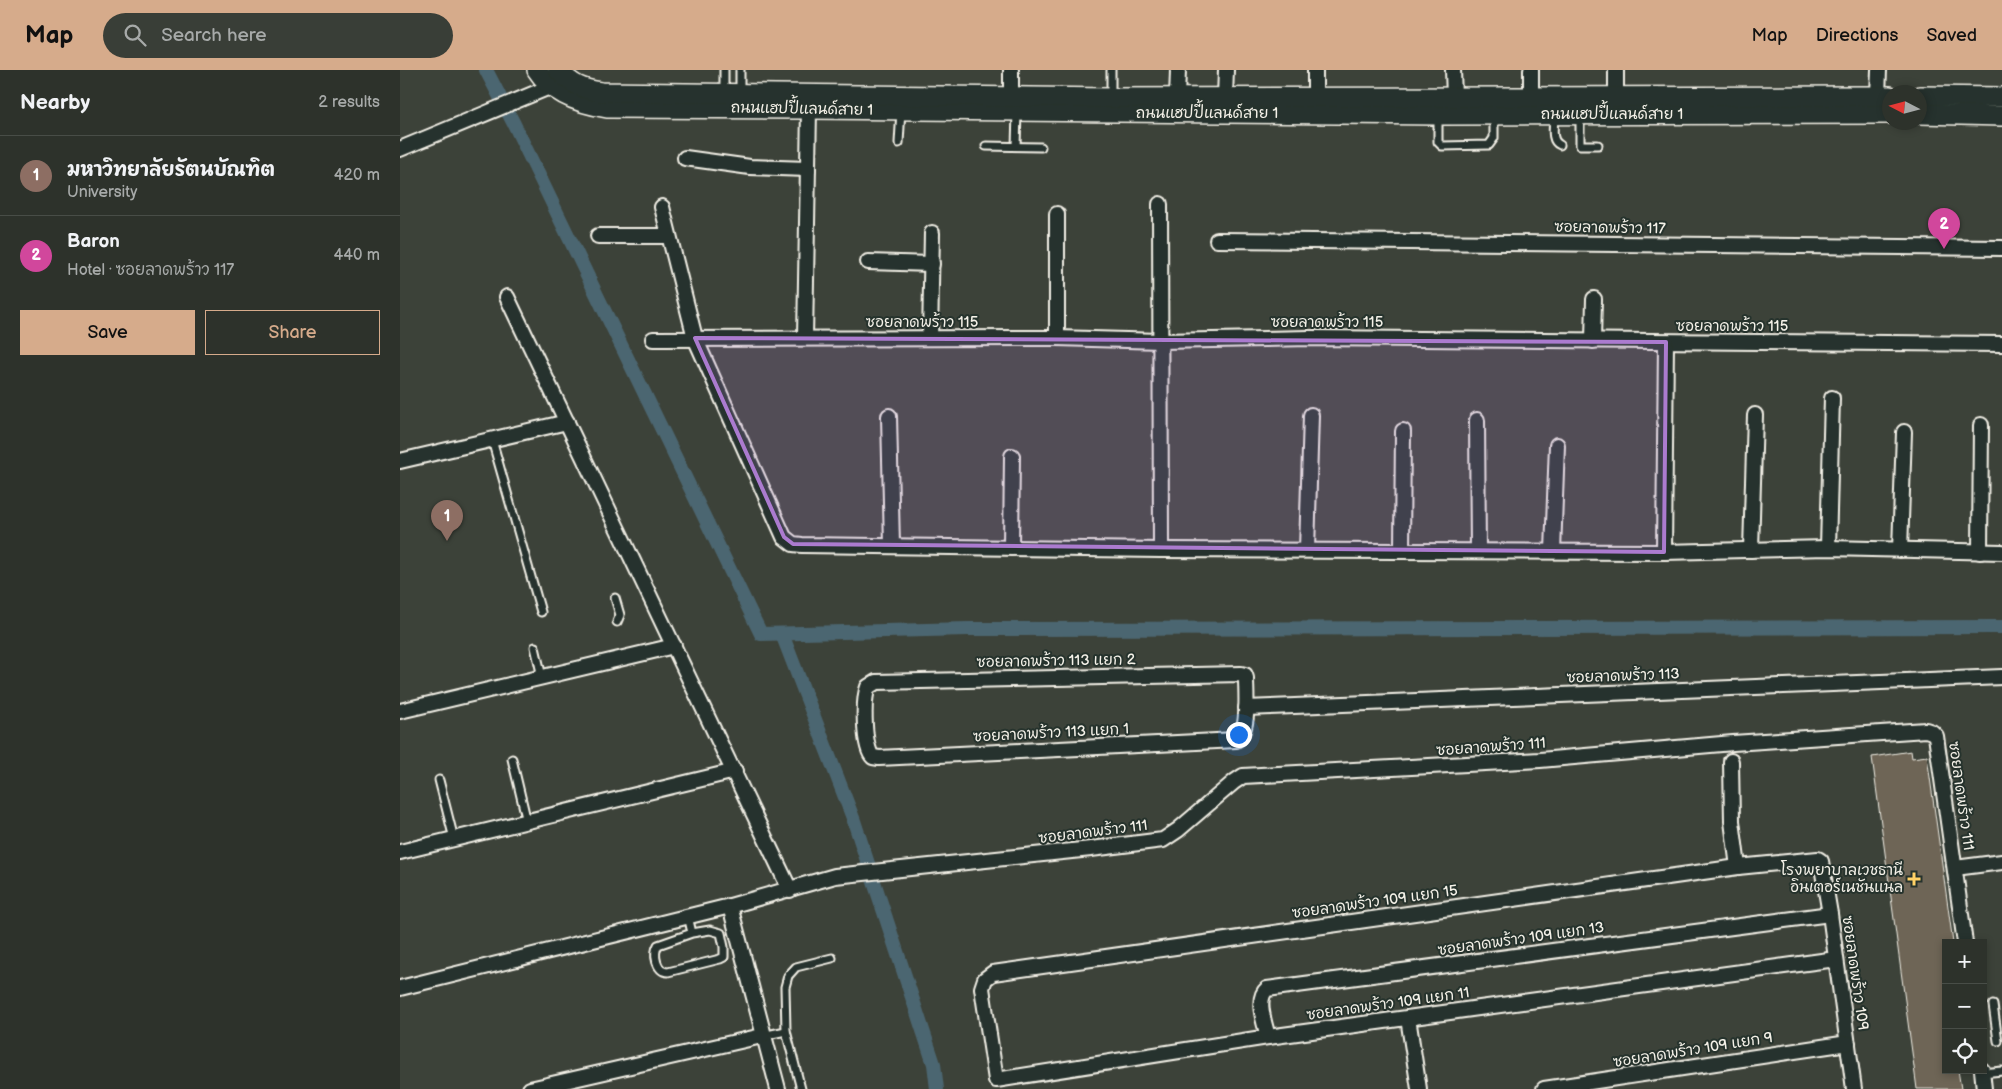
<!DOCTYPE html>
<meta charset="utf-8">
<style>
body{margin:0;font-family:"Balsamiq Sans","Playpen Sans Thai",sans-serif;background:#393e37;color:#f1f3f6}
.controls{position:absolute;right:15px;bottom:15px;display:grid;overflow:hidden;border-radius:0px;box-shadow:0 2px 8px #0003}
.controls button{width:45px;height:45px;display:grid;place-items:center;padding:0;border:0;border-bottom:1px solid #484d47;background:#2d322b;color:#f1f3f6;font:25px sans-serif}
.compass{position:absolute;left:1482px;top:15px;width:45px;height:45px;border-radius:50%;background:#2d322b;box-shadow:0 2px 8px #0003;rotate:276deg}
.you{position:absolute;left:838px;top:664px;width:18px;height:18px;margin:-12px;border:4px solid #fff;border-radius:50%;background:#1a73e8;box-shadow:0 0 0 8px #1a73e833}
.badge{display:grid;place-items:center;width:32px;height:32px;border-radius:50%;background:#d6ab8b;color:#fff;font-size:16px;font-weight:700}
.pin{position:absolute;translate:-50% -41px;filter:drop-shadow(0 1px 2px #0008)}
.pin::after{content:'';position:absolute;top:26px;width:18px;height:15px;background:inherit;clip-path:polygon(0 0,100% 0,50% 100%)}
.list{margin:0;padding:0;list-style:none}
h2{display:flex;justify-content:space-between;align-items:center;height:65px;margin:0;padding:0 20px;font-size:21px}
h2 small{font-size:16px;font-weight:400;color:#a7aaa9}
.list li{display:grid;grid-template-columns:32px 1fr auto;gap:15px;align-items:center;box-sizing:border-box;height:80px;padding:0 20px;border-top:1px solid #484d47}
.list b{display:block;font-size:19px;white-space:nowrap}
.list p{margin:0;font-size:16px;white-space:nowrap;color:#a7aaa9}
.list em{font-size:16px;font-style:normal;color:#a7aaa9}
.actions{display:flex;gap:10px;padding:15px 20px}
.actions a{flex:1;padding:11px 0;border:1px solid #d6ab8b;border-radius:0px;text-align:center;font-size:18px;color:#d6ab8b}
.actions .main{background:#d6ab8b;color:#111}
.icon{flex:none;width:28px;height:28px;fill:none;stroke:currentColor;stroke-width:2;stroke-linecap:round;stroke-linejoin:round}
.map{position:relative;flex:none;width:1602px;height:1019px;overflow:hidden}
header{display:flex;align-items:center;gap:30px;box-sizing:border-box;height:70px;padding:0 25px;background:#d6ab8b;color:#111}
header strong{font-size:24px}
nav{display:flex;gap:28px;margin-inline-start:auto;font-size:18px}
.search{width:350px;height:45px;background:#393e37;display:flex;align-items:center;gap:12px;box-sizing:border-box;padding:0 18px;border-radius:28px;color:#a7aaa9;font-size:19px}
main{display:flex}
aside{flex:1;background:#2d322b}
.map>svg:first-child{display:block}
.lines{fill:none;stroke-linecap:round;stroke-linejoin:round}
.canal{stroke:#4c6671;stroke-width:14}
.building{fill:#6e6556;stroke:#f4f1e8}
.lane-casing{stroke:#f4f1e8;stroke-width:11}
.street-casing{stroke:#f4f1e8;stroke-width:18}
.secondary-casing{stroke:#f4f1e8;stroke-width:22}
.lane{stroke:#26332d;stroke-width:7}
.street{stroke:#26332d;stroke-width:14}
.secondary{stroke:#26332d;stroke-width:19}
.marked{fill:#ab7bcf;fill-opacity:0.2;stroke:#ab7bcf;stroke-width:4;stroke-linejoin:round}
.poi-dot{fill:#ffd166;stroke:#26332d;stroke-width:2}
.labels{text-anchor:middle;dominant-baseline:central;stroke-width:4;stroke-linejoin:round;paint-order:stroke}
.street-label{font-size:15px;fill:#f4f1e8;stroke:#26332d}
.poi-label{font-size:15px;fill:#f4f1e8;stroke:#26332d;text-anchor:end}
</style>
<header>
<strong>Map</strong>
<div class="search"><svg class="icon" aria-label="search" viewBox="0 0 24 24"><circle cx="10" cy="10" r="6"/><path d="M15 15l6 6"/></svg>Search here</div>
<nav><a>Map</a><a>Directions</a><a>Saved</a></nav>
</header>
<main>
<aside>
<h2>Nearby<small>2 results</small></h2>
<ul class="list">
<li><span class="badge" style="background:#8d6e63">1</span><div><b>มหาวิทยาลัยรัตนบัณฑิต</b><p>University</p></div><em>420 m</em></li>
<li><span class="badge" style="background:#d1479c">2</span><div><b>Baron</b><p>Hotel · ซอยลาดพร้าว 117</p></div><em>440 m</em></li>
</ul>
<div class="actions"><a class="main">Save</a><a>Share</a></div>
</aside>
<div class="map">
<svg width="1602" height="1019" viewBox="0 0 1602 1019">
<rect width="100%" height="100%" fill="#3c4239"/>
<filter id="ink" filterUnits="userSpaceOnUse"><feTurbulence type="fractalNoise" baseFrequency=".02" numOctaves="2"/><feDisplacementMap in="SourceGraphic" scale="10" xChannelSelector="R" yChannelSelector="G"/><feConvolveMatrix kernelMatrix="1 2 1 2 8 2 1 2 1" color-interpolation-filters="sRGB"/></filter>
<g filter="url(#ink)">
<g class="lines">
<g class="canal">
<polyline points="86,0 114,54 361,564 568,559 1602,557"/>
<polyline points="382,564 453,748 534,994 537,1019"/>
</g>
</g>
<polygon class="building" points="1511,681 1512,688 1527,686 1553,873 1546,873 1546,1000 1558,1000 1561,1019 1517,1019 1472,687"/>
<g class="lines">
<g class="lane-casing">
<g id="lane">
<polyline points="324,0 324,22"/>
<polyline points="340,0 340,22"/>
<polyline points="711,27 711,0"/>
<polyline points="1038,46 1038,72 1042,76 1089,75 1094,68 1094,47"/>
<path d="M 1154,46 C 1154,56 1150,71 1160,75"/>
<polyline points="1180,47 1180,75 1198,75"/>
<polyline points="499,73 501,40"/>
<polyline points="586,76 641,77"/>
<polyline points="616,76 617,42"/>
<polyline points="92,370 141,542"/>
<polyline points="215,528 220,545 217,552"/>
<polyline points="135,577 142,607"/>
<polyline points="112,689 127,752"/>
<polyline points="39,710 54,769"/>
<path d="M 288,846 L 292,863 L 258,875 C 253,884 256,902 268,902 L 320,889 L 324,887 L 324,877 L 321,863 L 310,860 L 292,863"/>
<polyline points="1593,935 1598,971"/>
<polyline points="362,966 386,961"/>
<polyline points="1582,1003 1602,1001"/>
<polyline points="401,1019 386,961 385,917 388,906 396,897 432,888"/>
</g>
</g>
<g class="street-casing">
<g id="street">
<polyline points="1053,0 1054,27"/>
<polyline points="1216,0 1216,26"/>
<polyline points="1478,25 1479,0"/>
<polyline points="611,26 611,0"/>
<polyline points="915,26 915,0"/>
<polyline points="1131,26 1131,0"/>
<polyline points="825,27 826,0"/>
<polyline points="777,28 778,0"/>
<polyline points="0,79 152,16"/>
<polyline points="285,88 350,97 408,99"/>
<polyline points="760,134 761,480"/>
<polyline points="262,137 295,268 384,467 393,474 402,475 761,480 1264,482 1428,478 1602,482"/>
<polyline points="198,166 268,166"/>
<polyline points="817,170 1602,178"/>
<polyline points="468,192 532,194"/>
<polyline points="107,227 390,820"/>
<polyline points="405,268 409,39"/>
<polyline points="530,268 532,163"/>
<polyline points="657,268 657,144"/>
<polyline points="253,269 657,268 761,271 910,268 1602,274"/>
<polyline points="1193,271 1194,229"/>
<polyline points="489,346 492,476"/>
<polyline points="1077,350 1078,481"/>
<polyline points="0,391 167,352"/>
<polyline points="611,478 612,386"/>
<polyline points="1428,478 1432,328"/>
<polyline points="907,480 911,345"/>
<polyline points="1002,480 1003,361"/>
<polyline points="1351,480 1355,345"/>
<polyline points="1500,480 1504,362"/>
<polyline points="1153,481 1157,375"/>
<polyline points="1264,482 1266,272"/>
<polyline points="1580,482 1581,355"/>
<path d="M 841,604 L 845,605 L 846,608 C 846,623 850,663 836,670 L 479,688 L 473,687 C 463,678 463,629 468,617 L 476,612 Z"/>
<polyline points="846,638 1602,607"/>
<polyline points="0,641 274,576"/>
<polyline points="1331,691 1332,751 1338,797"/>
<polyline points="0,782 335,701"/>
<polyline points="1555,798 1602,792"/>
<polyline points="330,836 378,1019"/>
<polyline points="1436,889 868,967 596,1010 582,918 585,909 593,903 1338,797 1418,789 1421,791 1430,844 1454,1019"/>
<polyline points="0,918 330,836 435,806 691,779 763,770 778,760 834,712 843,706 1140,690 1333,673 1526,660 1532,662 1536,666 1565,873"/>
<polyline points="1008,948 1019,1019"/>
<path d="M 868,967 C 865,954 855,929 867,919 L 1430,844"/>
<polyline points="1582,1000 1584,1019"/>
<polyline points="130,1019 362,966"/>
<polyline points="1144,1019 1448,973"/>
</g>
</g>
<g class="secondary-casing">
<g id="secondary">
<path d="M 137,0 C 153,25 181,34 208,38 L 409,39 L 1038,45 L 1490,44"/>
<path d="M 158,0 C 172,15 181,19 201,22 L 711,28 L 1490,26"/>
<polyline points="1520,26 1602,27"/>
<polyline points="1520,44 1602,46"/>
</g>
</g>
<use href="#lane" class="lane"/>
<use href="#street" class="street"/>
<use href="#secondary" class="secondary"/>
</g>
</g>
<path class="marked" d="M 295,268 L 1266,272 L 1264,482 L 393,474 L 384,467 Z"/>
<path class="poi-dot" d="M1511.5 801.5h5v5h5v5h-5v5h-5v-5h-5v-5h5z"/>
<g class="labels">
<g class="street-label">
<text transform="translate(402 39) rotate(1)">ถนนแฮปปี้แลนด์สาย 1</text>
<text x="807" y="43">ถนนแฮปปี้แลนด์สาย 1</text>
<text x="1212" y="44">ถนนแฮปปี้แลนด์สาย 1</text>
<text transform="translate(1210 158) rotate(1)">ซอยลาดพร้าว 117</text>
<text x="522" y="252">ซอยลาดพร้าว 115</text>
<text x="927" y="252">ซอยลาดพร้าว 115</text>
<text x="1332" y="256">ซอยลาดพร้าว 115</text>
<text transform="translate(656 591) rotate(-1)">ซอยลาดพร้าว 113 แยก 2</text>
<text transform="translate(1223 606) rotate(-2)">ซอยลาดพร้าว 113</text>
<text transform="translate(651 663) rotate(-3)">ซอยลาดพร้าว 113 แยก 1</text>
<text transform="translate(1091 677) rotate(-4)">ซอยลาดพร้าว 111</text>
<text transform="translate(1561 726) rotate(82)">ซอยลาดพร้าว 111</text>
<text transform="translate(693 762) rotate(-7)">ซอยลาดพร้าว 111</text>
<text transform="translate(975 832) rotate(-8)">ซอยลาดพร้าว 109 แยก 15</text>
<text transform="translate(1121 869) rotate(-8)">ซอยลาดพร้าว 109 แยก 13</text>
<text transform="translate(1455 903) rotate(82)">ซอยลาดพร้าว 109</text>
<text transform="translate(988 934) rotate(-8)">ซอยลาดพร้าว 109 แยก 11</text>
<text transform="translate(1293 980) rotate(-9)">ซอยลาดพร้าว 109 แยก 9</text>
</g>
<g class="poi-label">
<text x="1503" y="800">โรงพยาบาลเวชธานี<tspan x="1503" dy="17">อินเตอร์เนชันแนล</tspan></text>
</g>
</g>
</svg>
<div class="controls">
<button>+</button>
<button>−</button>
<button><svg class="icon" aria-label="locate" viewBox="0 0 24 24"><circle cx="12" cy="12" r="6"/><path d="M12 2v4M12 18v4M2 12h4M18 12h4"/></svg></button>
</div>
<svg class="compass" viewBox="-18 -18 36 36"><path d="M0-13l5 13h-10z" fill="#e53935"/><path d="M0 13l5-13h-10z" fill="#a7aaa9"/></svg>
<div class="you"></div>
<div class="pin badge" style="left:47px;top:471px;background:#8d6e63">1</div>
<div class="pin badge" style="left:1544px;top:179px;background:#d1479c">2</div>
</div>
</main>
